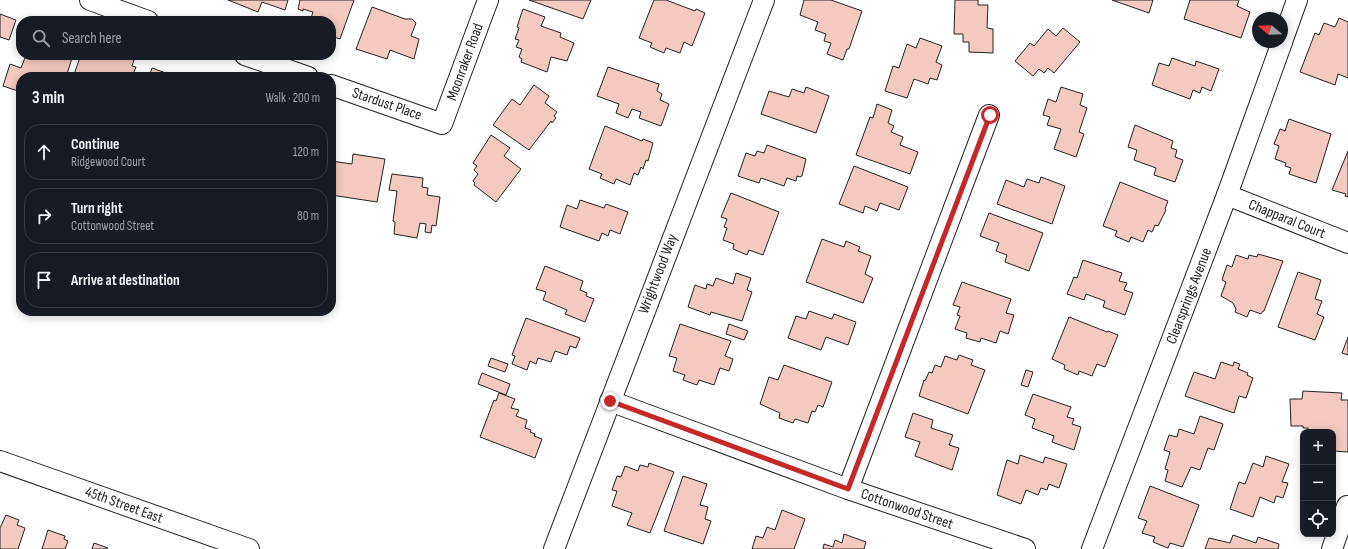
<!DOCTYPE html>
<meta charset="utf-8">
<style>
body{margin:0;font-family:"Sofia Sans Condensed",sans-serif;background:#242831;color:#f1f3f6}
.controls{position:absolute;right:12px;bottom:12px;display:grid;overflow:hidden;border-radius:8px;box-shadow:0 2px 10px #0003}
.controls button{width:36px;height:36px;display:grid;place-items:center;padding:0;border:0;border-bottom:1px solid #363941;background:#171b24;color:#f1f3f6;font:20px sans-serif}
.compass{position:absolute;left:1252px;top:12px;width:36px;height:36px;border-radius:50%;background:#171b24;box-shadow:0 2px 10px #0003;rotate:289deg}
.stop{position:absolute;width:12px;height:12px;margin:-9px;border:3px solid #c62828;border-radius:50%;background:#fff}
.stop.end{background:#c62828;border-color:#fff;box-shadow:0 1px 4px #0008}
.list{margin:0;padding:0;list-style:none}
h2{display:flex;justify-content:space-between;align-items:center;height:52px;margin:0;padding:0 16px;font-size:17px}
h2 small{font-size:13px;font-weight:400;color:#9ea1a6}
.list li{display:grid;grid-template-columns:26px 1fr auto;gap:12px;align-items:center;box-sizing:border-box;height:56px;margin:0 8px 8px;padding:0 8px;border:1px solid #363941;border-radius:16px}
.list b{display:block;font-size:15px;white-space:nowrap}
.list p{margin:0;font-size:13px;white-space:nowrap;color:#9ea1a6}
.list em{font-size:13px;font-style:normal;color:#9ea1a6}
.icon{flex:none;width:22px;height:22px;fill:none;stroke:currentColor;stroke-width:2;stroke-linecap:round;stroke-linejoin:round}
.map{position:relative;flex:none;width:1348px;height:549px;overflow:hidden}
.search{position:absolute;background:#171b24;box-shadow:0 2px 10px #0003;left:16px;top:16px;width:320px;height:44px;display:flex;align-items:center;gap:10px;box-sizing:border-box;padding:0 14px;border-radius:16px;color:#9ea1a6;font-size:15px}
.panel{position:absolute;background:#171b24;box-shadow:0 2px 10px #0003;left:16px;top:72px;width:320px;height:244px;border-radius:16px}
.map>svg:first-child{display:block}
.building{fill:#f3c9c0;stroke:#222}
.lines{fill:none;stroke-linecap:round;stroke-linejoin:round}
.minor-casing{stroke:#222;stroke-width:22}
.minor{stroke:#fff;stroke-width:20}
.route{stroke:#c62828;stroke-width:5}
.labels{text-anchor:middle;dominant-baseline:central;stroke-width:3;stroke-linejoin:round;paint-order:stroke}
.street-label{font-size:15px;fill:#222;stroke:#fff}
</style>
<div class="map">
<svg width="1348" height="549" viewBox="0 0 1348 549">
<rect width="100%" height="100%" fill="#fff"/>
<g class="building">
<polygon points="228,0 288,0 285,10 262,2 258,12"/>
<polygon points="300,0 354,0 340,39 331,36 331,21 310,21 313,12 303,9 303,11 298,9"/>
<polygon points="529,0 591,0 583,19"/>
<polygon points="654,0 666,0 695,11 696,9 705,13 692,46 684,42 680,53 666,48 664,53 650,47 652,43 639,38"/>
<polygon points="804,0 831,0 862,11 849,49 847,49 843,60 827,54 831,43 824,41 826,34 815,30 818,22 800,15"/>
<polygon points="955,0 978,0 978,5 988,5 987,28 993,29 993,53 969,52 969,42 963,42 963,34 954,34"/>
<polygon points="1112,0 1153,0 1149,13"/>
<polygon points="1190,0 1239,0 1237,6 1250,12 1241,38 1184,19"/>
<polygon points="372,7 405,19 412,19 416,23 411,36 419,39 414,59 390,50 387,59 356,49"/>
<polygon points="523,9 545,17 541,26 561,33 560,37 574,43 567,61 551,57 547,72 521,62 522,59 519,57 522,49 516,47 519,40 515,39 519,28 517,27"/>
<polygon points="0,14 16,20 9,40 0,37"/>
<polygon points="1339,18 1348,22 1348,78 1338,74 1335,85 1300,72 1315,33 1319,35 1324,23 1335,27"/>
<polygon points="1063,28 1080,42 1054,73 1048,68 1044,73 1039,69 1033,76 1015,61 1030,43 1034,46 1048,29 1056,36"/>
<polygon points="920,38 942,46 936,62 942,65 937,80 930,78 928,84 914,79 907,98 885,91 893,66 899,68 907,44 916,48"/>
<polygon points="26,55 62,55 72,58 66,77 21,77 21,92 3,86 10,64 21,68"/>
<polygon points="81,55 104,59 106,55 120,55 134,60 132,66 136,67 132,77 73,77"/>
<polygon points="1172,58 1195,66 1196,61 1219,69 1211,91 1202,87 1200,93 1193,90 1190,99 1152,85 1159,63 1169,66"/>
<polygon points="608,67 659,84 657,91 662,94 660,100 669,104 661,126 639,118 641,112 632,109 628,118 616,113 619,104 597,96"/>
<polygon points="152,68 177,77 149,77"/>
<polygon points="534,85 549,96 545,103 557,112 554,116 556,118 552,123 551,121 529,150 493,125 512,99 520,105"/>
<polygon points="806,87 829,96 816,133 761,114 769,91 789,97 792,89 804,93"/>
<polygon points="1061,87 1083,94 1080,105 1087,108 1079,132 1084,134 1076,157 1054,149 1061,129 1047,125 1050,117 1043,115 1048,99 1056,102"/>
<polygon points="877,104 892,110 888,123 894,126 891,132 903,137 900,145 918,152 910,174 856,155 870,117 873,118"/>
<polygon points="1289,119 1331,134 1316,183 1289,174 1291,168 1285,166 1286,163 1275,159 1279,146 1274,144 1280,129 1285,131"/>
<polygon points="1135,125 1173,141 1171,148 1177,150 1175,157 1183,160 1175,182 1154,175 1156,168 1134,160 1137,150 1128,147"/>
<polygon points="605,126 642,141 643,139 653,143 648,161 646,160 643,169 641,167 638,175 634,173 630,185 616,179 614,184 600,178 602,174 589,169"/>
<polygon points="491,135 510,148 504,156 521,169 496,202 474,185 475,183 473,181 478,174 474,170 477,166 473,163"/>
<polygon points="767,145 806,159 802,176 800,177 797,176 796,181 787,178 784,186 761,178 759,183 738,176 746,153 755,156 757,151 764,153"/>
<polygon points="1348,151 1348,197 1345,196 1346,194 1332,190"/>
<polygon points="353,154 385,159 377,202 331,195 331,161 352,164"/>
<polygon points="854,166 908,187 899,210 880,203 877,211 865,206 863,213 839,204"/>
<polygon points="392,174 423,178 422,187 428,188 427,195 440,197 436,226 432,225 431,233 425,232 426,224 420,223 417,238 394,234 395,222 393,221 397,191 389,190"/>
<polygon points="1041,177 1065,186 1052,224 997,204 1006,180 1024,187 1027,179 1039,183"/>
<polygon points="1120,182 1168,201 1165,209 1166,210 1158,226 1155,225 1152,232 1148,230 1143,242 1131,237 1129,242 1115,236 1117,231 1103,226"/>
<polygon points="731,193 779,212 763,255 749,250 747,255 733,249 734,244 723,240 727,228 724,227 727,219 721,217"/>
<polygon points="580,200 604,208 606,204 628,212 620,234 610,230 608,236 602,233 599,241 560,227 567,205 577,209"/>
<polygon points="989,213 1043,233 1029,271 1005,262 1007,255 996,251 999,243 980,236"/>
<polygon points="822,239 844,247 846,241 860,247 858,251 871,256 865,274 873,278 863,303 806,282"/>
<polygon points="1258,254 1283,261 1264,311 1263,311 1261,314 1250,310 1247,317 1235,312 1236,309 1233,303 1221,296 1226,282 1222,280 1227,265 1232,267 1236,255 1248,259 1249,255 1257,257"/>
<polygon points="1083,260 1122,273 1119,281 1127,283 1124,290 1133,293 1125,315 1103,307 1105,301 1086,294 1084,300 1067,294 1074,277 1077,278"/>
<polygon points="545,266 583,281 580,290 587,293 586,296 594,299 585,322 565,314 567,310 543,300 546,292 536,289"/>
<polygon points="1298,272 1321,280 1315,299 1322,301 1317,314 1324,317 1315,340 1278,327"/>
<polygon points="736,273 751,278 747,290 752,292 742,321 711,312 710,315 688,307 695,285 706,289 707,284 713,286 716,278 733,284"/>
<polygon points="962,282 1011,299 1006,313 1014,315 1008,334 1000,331 996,343 981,338 980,342 966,338 967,333 955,329 960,316 957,315 960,307 953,305"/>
<polygon points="809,311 832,319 834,314 856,322 848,345 826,337 821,350 788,338 796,316 806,319"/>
<polygon points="1069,317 1107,332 1108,331 1118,335 1105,367 1097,364 1092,376 1079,371 1078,375 1064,369 1065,365 1052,359"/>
<polygon points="526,318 580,338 576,348 570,346 567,355 555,351 551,362 538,358 536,364 530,361 527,370 512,364 515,356 512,355"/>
<polygon points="680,324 731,341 725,356 733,359 729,371 720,368 714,385 699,380 697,385 683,380 685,375 673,371 677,358 669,356"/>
<polygon points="729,324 748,331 744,340 726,334"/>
<polygon points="1348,337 1348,355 1342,353"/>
<polygon points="959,355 973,360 971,365 985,370 968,414 919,396 924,380 925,381 929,372 932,373 935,365 941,367 945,356 957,360"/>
<polygon points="491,358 508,364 505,372 488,366"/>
<polygon points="1221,362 1233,366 1234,362 1240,364 1238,369 1248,373 1247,375 1253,378 1246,398 1239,396 1234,413 1185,396 1194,372 1215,379"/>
<polygon points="784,365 832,382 823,407 818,405 815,412 812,411 808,423 795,419 793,423 779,418 780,413 760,404 769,377 778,380"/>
<polygon points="1026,370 1033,372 1028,387 1021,385"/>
<polygon points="482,373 510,384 506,395 478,384"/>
<polygon points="1303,391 1342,393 1341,400 1348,400 1348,452 1333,451 1333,432 1308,432 1308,428 1303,428 1303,426 1291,426 1290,399 1302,399"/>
<polygon points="499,393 515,399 511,408 519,410 516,416 527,420 525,428 531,430 530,432 535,434 534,436 542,439 535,458 480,437 494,400 496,401"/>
<polygon points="1033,394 1071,407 1067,417 1074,419 1072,424 1081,427 1074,450 1052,442 1054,436 1032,428 1035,419 1025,415"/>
<polygon points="913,413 933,420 931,428 953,435 949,445 959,448 952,470 915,456 920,442 905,437"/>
<polygon points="1200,416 1223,424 1214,450 1208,448 1200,470 1191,467 1182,487 1165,481 1168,470 1165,469 1170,452 1164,450 1169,435 1177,437 1179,429 1194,434"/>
<polygon points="1020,455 1043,463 1045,457 1067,464 1059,488 1049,484 1047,490 1041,488 1038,495 1026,490 1021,504 997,495 1007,460 1018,464"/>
<polygon points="1266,456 1289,464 1282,482 1288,483 1283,498 1276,496 1274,503 1260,497 1253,517 1230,509 1239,482 1245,484 1253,463 1263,467"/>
<polygon points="649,463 674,472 650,533 627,525 632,513 612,506 617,491 612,490 617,476 621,477 625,466 638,471 640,465 648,467"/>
<polygon points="683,476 707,484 700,505 708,507 705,519 711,521 703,544 664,531"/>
<polygon points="1150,486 1199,505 1183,547 1170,543 1168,548 1153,542 1155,537 1142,533 1147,521 1138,518"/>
<polygon points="782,510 805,519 794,549 752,549 756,536 763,538 767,527 775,530"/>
<polygon points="6,515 19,520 17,525 25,528 18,549 0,549 0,528"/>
<polygon points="48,530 65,536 64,539 68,541 65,549 42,549"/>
<polygon points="844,534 866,542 864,549 823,549 824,544 833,547 835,540 842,543"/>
<polygon points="1233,535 1256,543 1258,537 1279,544 1278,549 1205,549 1209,538 1230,543"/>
<polygon points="94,543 108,548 107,549 92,549"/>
</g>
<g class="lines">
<g class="minor-casing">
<g id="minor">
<polyline points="90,0 148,21"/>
<polyline points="1282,42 1297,0"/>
<polyline points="245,55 308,77"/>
<polyline points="331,85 442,124 488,0"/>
<polyline points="1227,195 1348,243"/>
<polyline points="610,401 848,489 1025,549"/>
<polyline points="0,461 249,549"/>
<polyline points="848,489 989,115"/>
<polyline points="554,549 764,0"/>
<polyline points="1092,549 1227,195 1282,42"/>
<polyline points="1332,549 1347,506"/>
</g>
</g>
<use href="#minor" class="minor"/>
</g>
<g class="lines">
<polyline class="route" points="610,401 848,489 990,115"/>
</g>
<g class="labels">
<g class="street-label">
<text transform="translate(465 62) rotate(-70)">Moonraker Road</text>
<text transform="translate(387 104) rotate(19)">Stardust Place</text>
<text transform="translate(1287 219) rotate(22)">Chapparal Court</text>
<text transform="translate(658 274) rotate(-69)">Wrightwood Way</text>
<text transform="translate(1189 296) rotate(-69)">Clearsprings Avenue</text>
<text transform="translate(124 505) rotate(20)">45th Street East</text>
<text transform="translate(907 509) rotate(19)">Cottonwood Street</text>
</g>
</g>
</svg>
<div class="controls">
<button>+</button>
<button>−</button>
<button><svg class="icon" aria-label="locate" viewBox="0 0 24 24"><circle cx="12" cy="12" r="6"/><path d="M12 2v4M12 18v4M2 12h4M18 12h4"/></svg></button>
</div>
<svg class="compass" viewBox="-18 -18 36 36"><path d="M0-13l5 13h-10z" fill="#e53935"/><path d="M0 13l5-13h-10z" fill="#9ea1a6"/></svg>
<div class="stop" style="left:990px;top:115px"></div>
<div class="stop end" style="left:610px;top:401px"></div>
<div class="search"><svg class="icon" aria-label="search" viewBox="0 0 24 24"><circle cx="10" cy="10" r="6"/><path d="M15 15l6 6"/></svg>Search here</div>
<section class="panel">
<h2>3 min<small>Walk · 200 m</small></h2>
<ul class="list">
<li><svg class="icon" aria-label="ahead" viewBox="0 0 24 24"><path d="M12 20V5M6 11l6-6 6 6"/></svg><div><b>Continue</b><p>Ridgewood Court</p></div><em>120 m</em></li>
<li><svg class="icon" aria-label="right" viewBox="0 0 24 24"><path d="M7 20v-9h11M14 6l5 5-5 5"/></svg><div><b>Turn right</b><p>Cottonwood Street</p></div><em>80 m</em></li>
<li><svg class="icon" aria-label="arrive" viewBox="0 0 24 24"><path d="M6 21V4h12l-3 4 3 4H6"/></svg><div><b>Arrive at destination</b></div></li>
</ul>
</section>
</div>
